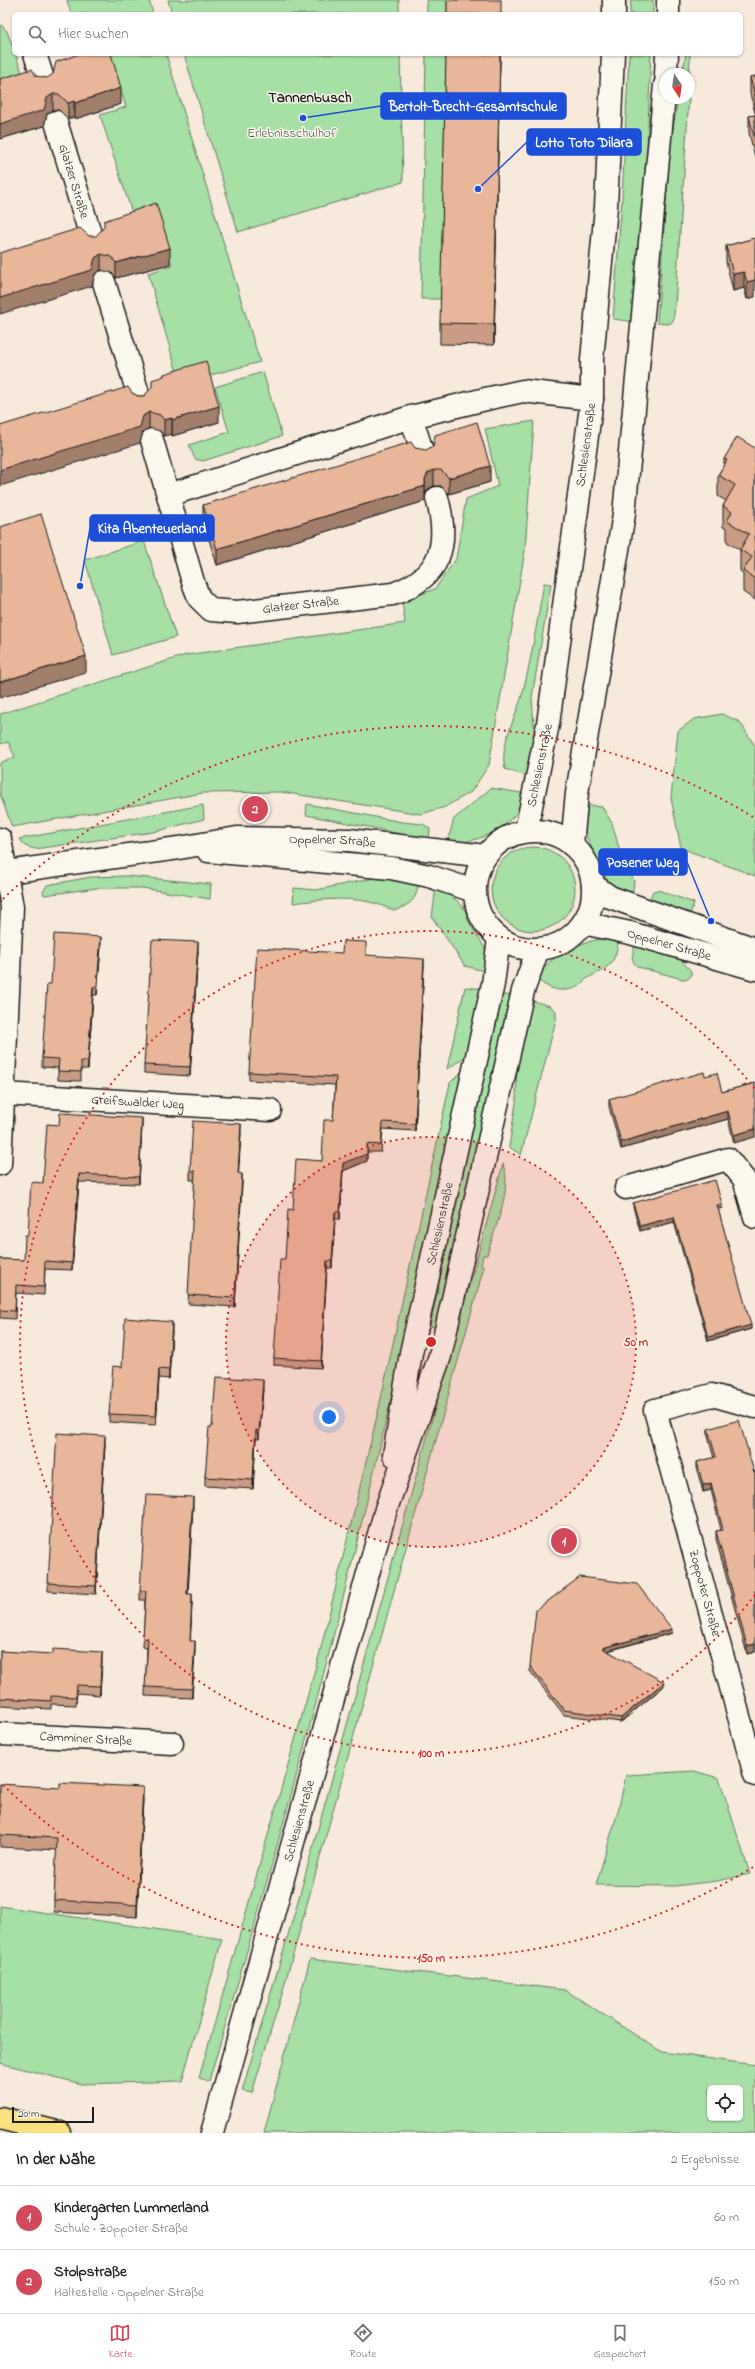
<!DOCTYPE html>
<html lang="de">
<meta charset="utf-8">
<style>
body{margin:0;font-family:"Indie Flower",sans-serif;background:#f2f2f2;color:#222}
.controls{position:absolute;right:12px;bottom:12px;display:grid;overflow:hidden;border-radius:6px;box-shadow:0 1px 3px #0004}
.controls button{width:36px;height:36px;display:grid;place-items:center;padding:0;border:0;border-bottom:1px solid #e0e0e0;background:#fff;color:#222;font:20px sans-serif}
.compass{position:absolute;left:659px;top:68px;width:36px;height:36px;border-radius:50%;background:#fff;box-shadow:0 1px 3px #0004;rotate:167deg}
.scale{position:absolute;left:12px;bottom:10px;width:82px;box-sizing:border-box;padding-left:4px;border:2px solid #1c1c1c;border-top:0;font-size:11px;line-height:14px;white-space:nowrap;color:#1c1c1c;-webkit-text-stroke:3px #fbf7ec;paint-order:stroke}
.you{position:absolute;left:329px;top:1417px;width:14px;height:14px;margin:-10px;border:3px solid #fff;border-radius:50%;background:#1a73e8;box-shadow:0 0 0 6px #1a73e833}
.badge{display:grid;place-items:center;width:26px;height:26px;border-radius:50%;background:#d1495b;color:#fff;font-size:13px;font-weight:700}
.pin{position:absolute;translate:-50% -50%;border:2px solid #fff;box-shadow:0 1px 4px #0006}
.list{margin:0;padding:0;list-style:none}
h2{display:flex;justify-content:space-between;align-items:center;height:52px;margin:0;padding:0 16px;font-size:17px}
h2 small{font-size:13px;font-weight:400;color:#767676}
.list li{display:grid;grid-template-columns:26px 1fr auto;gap:12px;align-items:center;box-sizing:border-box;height:64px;padding:0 16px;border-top:1px solid #e0e0e0}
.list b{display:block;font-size:15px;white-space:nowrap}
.list p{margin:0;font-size:13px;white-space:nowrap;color:#767676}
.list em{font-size:13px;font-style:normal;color:#767676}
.icon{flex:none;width:22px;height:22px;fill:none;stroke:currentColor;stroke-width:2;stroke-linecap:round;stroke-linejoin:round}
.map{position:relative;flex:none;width:755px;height:2133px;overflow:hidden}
.search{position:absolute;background:#fff;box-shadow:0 1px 3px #0004;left:12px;right:12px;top:12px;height:44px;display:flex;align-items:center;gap:10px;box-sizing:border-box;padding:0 14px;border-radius:6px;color:#767676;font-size:15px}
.sheet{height:180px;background:#fff}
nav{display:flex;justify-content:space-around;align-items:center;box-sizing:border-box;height:56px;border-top:1px solid #e0e0e0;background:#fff;font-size:11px;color:#767676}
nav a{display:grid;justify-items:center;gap:2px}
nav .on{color:#d1495b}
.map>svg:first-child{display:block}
.green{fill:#a6e0a5;stroke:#617e60;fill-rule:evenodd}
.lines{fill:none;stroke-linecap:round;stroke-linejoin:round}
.minor-casing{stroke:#1c1c1c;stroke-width:25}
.highway-casing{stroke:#1c1c1c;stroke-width:25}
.minor{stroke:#fbf7ec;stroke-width:22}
.highway{stroke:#fbe080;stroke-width:22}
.wall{fill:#c89d84;stroke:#1c1c1c}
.shaded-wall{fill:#a27f6b;stroke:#1c1c1c}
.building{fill:#e8b699;stroke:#1c1c1c}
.ring{fill:none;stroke:#d62828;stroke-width:2;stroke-dasharray:2 4}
.labels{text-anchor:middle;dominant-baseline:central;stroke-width:3;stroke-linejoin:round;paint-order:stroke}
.park-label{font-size:13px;fill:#455745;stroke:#fbf7ec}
.street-label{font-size:13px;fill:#1c1c1c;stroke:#fbf7ec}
.quarter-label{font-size:15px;font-weight:bold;fill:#1c1c1c;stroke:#fbf7ec}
.centre{fill:#d62828;stroke:#fbf7ec;stroke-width:2}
.ring-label{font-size:12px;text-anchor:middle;font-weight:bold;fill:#d62828;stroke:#fbf7ec;stroke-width:3;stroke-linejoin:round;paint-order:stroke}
.leader{fill:none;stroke:#1d4ed8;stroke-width:1.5}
.callout-dot{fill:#1d4ed8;stroke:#fbf7ec;stroke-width:1.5}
.callout{fill:#1d4ed8;stroke:#1d4ed8;stroke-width:1.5}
.callout-label{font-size:14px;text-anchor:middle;font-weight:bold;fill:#fff}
</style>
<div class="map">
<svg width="755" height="2133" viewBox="0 0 755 2133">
<rect width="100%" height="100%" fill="#f7eadb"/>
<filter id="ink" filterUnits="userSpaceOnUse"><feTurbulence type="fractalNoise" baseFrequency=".025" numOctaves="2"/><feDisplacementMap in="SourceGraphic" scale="8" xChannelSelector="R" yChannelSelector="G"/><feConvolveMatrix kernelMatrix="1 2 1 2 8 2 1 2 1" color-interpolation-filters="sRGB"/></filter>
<g filter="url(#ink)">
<g class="green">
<polygon points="67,0 149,0 153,14 71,14"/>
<polygon points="168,0 399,0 399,14 172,14"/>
<rect x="427" y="0" width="20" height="14"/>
<polygon points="631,0 653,0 653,14 630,14"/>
<polygon points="0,24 7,31 27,86 0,95"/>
<polygon points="83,54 166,54 260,362 180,383 148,273 172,266 158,215 135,222 100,115 126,107 110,57"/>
<polygon points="184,54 400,54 403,182 238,232"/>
<polygon points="426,54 446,54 441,299 421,299"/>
<polygon points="629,54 651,54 645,198 636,322 613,319 622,199"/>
<polygon points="686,54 690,54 689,93 689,74 682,74"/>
<polygon points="678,98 689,98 675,306 673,321 669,324 657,323 670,147"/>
<polygon points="263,372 282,436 203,461 195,459 189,445 229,432 215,387"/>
<polygon points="534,421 525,550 489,765 471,792 445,807 421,814 281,792 203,793 12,827 0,794 0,763 15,757 8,742 0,744 0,714 186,655 405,623 402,601 435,589 456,559 466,499 498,486 485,429"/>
<polygon points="144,541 176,637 113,655 85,560"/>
<path d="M 544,583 L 551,584 L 532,697 L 535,742 L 529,777 L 505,769 C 499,745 516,718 522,695 C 532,658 537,620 544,583 Z"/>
<polygon points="722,714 740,722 755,746 755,876 681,848 671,798 678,731 694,719"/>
<path d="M 491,788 L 527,794 C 515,827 480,844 447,843 L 454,819 Z"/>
<polygon points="307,804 402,822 423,824 430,829 429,841 374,828 306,815"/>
<polygon points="583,804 602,807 612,823 619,848 634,881 632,897 615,888 605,877 584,831"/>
<polygon points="203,805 204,819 153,832 35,849 25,846 19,839"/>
<circle cx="533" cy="889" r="42"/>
<polygon points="127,876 211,884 210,899 142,888 97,888 44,895 43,892 47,885 91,877"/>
<path d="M 379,877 L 419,883 C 415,902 411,904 394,911 C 361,894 328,899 293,903 L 294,888 L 316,890 Z"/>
<path d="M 436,887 C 446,893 456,898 463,907 C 467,912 467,919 470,924 C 481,943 489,948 488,972 L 465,966 L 432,917 Z"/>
<polygon points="658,890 694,903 689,916 648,902 653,891"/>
<path d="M 608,938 L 619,939 C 617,947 616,957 611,963 C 604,971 596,973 588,978 C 583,981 580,986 575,988 C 562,993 544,989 537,977 C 552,953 581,941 608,938 Z"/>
<path d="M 635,944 L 678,957 L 691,971 L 691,976 L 686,980 L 638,967 C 629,960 633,954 635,944 Z"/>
<polygon points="465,987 484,989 468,1055 447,1069"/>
<polygon points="500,994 513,997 473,1159 436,1324 434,1327 430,1326"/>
<polygon points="530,1000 550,1006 556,1011 556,1020 521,1155 509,1147 516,1103 517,1059"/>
<path d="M 462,1071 C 422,1266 379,1460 329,1653 C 292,1796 251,1939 209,2081 L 199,2078 L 320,1652 L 378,1412 L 450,1083 Z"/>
<path d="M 503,1164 C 513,1188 494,1230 487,1255 L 483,1255 L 481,1266 L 484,1267 L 282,1994 L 252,2093 L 242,2091 L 296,1908 Z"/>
<polygon points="694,1771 719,1778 750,1874 717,1881 675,1886 596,1885 618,1811 626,1775"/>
<polygon points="0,1906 222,1939 182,2081 82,2084 0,2063"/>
<path d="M 310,1959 L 565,1990 L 662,2052 L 755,2065 L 755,2133 L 264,2133 ZM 710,2088 L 740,2088 L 740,2118 L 710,2118 Z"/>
</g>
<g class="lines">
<g class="minor-casing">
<g id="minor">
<polyline points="614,14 614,0"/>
<polyline points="668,14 668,0"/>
<polyline points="35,54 44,82"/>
<polyline points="666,74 667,54"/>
<path id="s1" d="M 56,122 L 92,240"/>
<polyline points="104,282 140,400"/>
<polyline points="411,417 423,454"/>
<path id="s2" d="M 152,440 L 193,582 L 199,598 L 211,610 L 237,612 L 393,594 C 441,577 450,545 437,498"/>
<polyline points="169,495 411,417 490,398 523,391 592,399"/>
<path id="s3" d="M 526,831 L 548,724 L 592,399 L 592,360 L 606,207 L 613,54"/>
<circle cx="534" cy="890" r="59"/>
<polyline points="0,839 12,907 0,1164"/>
<polyline points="572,845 577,793 624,514 665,85"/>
<polyline points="208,851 391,868 429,876 474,891"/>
<path id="s4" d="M 0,873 L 179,848 L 237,838 L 349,840 L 485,856"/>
<polyline points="593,885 610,897 755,949"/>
<path id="s5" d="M 583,923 L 630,933 L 755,969"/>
<path id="s6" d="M 4,1094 L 270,1110"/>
<polyline points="626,1188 728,1159 744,1179 755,1217"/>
<path id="s7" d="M 755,1407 L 712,1395 L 655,1410 L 755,1775"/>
<path id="s8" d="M 394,1455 L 411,1353 L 493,984 L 499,938"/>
<path id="s9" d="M 0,1734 L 172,1743"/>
<path id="s10" d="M 212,2133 L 386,1509 L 440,1356 L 523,991 L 538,949"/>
</g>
</g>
<g class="highway-casing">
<polyline id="highway" points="0,2118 60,2133"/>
</g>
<use href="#minor" class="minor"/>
<use href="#highway" class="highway"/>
</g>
<g class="wall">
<polygon points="500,54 494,345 440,344 440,323"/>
<polygon points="36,76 121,104 75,119 74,117 68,119 59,110 53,110 47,114 44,126 0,139 0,79"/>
<polygon points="755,76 755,113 750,94 750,77"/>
<polygon points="755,115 755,157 749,133 749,116"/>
<polygon points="89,236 170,264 116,278 112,273 101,270 95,274 92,286"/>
<polygon points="755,238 747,299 744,288 733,291 726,262 726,246"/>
<polygon points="164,374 219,422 172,436 172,434 164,436 160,431 149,428 143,432 140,443 132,393 138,396 144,396 164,376"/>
<polygon points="415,448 490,482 449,494 441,486 434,486 428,489 425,495 425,501 217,565 203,521 203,505"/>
<polygon points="755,448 755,600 743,592 743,573 740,571 740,550 727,542 727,529 723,527 723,506 726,501 718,496 718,475 724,465 724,459"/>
<polygon points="101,946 97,995 93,995 88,1069 81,1069 81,1081 58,1080 58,1068 42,1067 42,1058 51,984"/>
<polygon points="198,951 190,1076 144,1073 144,1065"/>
<polygon points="424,966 415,1131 383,1129 381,1152 367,1152 367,1161 343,1171 340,1219 335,1219 332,1268 327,1268 321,1368 274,1365 274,1358 285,1259 293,1210 322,1161 333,1120 335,1085 249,1080 249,1072"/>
<polygon points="705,1076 722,1092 755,1083 734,1143 728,1119 621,1149 609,1107 609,1099"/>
<polygon points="59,1125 142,1125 139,1184 79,1182 72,1270 45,1269 44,1295 16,1293 15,1319 0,1318 0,1259 24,1260 28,1235"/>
<polygon points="241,1133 238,1173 242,1183 235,1307 188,1304 195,1180 190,1180 190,1171"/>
<polygon points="633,1203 722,1208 718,1209 751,1329 708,1341 674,1222 640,1231 633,1207"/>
<polygon points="172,1331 169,1379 159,1378 156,1425 109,1422 109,1414 122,1367"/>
<polygon points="263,1389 259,1439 256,1439 253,1489 205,1486 205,1477 212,1427"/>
<polygon points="708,1429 754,1472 755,1471 755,1652 747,1654 716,1539 716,1531 721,1530 711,1490 703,1492 697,1470 697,1462 714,1458 708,1437"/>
<polygon points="105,1445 96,1594 48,1591 48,1583"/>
<polygon points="193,1506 188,1594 192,1603 190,1641 195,1650 192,1698 145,1696 147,1648 143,1647 145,1600 140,1600 140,1591"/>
<polygon points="672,1633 608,1651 664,1686 621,1722 564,1715 530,1671 530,1666"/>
<polygon points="0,1651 102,1660 100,1695 77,1693 76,1705 51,1704 51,1709 0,1706"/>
<polygon points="0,1784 143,1799 137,1917 54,1912 54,1900 57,1850 0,1847"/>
</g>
<g class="shaded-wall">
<polygon points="500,54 494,345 494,324"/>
<polygon points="121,88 121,104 75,119 75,103"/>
<polygon points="53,94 53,110 47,114 44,126 0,139 0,124"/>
<polygon points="74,101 74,117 68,119 68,103"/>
<polygon points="170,248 170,264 116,278 116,263"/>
<polygon points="101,254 101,270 95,274 92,286 0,314 0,298 95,258"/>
<polygon points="744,272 744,288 733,291 733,274"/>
<polygon points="755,280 755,297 747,299 747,282"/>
<polygon points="219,406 219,422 172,436 172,420"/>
<polygon points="149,412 149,428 143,432 140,443 0,486 0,470 143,416"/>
<polygon points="172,418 172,434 164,436 164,420"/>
<polygon points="490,466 490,482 449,494 449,478"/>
<polygon points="434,470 434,486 428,489 425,495 425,479 428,473"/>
<polygon points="425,486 425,501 217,565 217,549"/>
<polygon points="86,656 86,672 0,698 0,682"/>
<polygon points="101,937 101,946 97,995 97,986"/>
<polygon points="198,942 198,951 190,1076 190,1067"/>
<polygon points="424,959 424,966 415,1131 415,1124"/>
<polygon points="93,987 93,995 88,1069 88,1061"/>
<polygon points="728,1111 728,1119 621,1149 621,1142"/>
<polygon points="142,1118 142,1125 139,1184 139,1177"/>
<polygon points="241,1124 241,1133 238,1182 238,1173"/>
<polygon points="755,1129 755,1137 734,1143 734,1135"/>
<polygon points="367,1144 367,1161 343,1171 340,1219 343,1163"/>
<polygon points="79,1174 79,1182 72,1270 72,1263"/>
<polygon points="242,1174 242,1183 235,1307 235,1298"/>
<polygon points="722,1204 722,1208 717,1210 717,1205"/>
<polygon points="335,1212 335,1219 332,1268 332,1261"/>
<polygon points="674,1217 674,1222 640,1231 640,1226"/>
<polygon points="327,1261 327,1268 321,1368 321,1361"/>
<polygon points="172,1322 172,1331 169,1379 169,1370"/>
<polygon points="751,1325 751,1329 708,1341 708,1337"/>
<polygon points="159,1369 159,1378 156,1425 156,1416"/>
<polygon points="263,1380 263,1389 259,1439 259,1431"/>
<polygon points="256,1430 256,1439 253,1489 253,1480"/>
<polygon points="105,1436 105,1445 96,1594 96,1586"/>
<polygon points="711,1483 711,1490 703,1492 703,1485"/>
<polygon points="193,1497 193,1506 187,1602 187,1594"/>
<polygon points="192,1594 192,1603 190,1650 190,1641"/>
<polygon points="672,1629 672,1633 602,1652 602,1648"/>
<polygon points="195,1641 195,1650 192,1698 192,1689"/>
<polygon points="755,1644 755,1652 747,1654 747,1646"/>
<polygon points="102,1652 102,1660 100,1695 100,1686"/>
<polygon points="664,1682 664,1686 621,1722 621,1718"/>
<polygon points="143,1787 143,1799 137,1917 137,1905"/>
</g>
<g class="building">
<rect x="447" y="0" width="54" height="14"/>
<polygon points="79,54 111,54 121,88 75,103 74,101 68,103 59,94 53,94 47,98 44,110 0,124 0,79 32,69 36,76 47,78 53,74 56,62"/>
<polygon points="446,54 500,54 494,324 440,323"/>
<polygon points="755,76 755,96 750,77"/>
<polygon points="755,115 755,140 749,116"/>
<polygon points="156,203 170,248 116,263 112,257 101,254 95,258 92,270 0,298 0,253 80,228 89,236 96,236 104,227 104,221"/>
<polygon points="755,238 755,280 747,282 744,272 733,274 726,246"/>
<polygon points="206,361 219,406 172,420 172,418 164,420 160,415 149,412 143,416 140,427 0,470 0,426 128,387 132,393 138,396 144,396 152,387 152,380 164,376 164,374"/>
<polygon points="477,422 490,466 449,478 441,470 434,470 428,473 425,479 425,486 217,549 203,505 411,442 415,448 426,450 433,446 435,435"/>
<polygon points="737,437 755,448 755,579 743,571 752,557 740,550 749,534 727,521 732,512 723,506 735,485 718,475 727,460 724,459"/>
<polygon points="41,514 86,656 0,682 0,527"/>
<polygon points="54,934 101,937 97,986 93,987 88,1061 81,1061 81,1072 58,1071 59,1059 42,1058 47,984 51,984"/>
<polygon points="152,940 198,942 190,1067 144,1065"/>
<polygon points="343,941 366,942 366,955 424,959 415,1124 383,1122 381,1145 367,1144 367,1154 343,1163 340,1212 335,1212 332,1261 327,1261 321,1361 274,1358 280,1259 285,1259 288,1209 293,1210 296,1159 322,1161 324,1120 333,1120 336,1077 249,1072 257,948 342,953"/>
<polygon points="704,1072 705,1076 717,1073 722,1092 755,1083 755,1129 734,1135 728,1111 621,1142 609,1099"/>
<polygon points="60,1113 142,1118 139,1177 79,1174 72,1263 45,1261 44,1287 16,1285 15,1311 0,1310 0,1259 24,1260 25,1235 28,1235 31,1182 43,1183 47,1124 59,1125"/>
<polygon points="193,1121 241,1124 238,1173 242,1174 235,1298 188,1295 195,1171 190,1171"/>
<polygon points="715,1180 722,1204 717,1205 751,1325 708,1337 674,1217 640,1226 633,1203"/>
<polygon points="125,1318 172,1322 169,1370 159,1369 156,1416 109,1414 113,1366 122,1367"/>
<polygon points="216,1377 263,1380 259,1431 256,1430 253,1480 205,1477 209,1427 212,1427"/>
<polygon points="739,1420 754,1472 755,1471 755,1644 747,1646 716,1531 723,1530 711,1483 703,1485 697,1462 716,1457 708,1429"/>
<polygon points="57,1433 105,1436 96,1586 48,1583"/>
<polygon points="146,1495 193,1497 187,1594 192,1594 190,1641 195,1641 192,1689 145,1687 148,1639 143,1638 146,1591 140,1591"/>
<polygon points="580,1577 637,1584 672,1629 602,1648 664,1682 621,1718 564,1710 530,1666 536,1610"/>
<polygon points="53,1649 102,1652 100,1686 77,1685 76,1697 51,1696 51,1701 0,1698 0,1651 53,1654"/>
<polygon points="60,1783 143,1787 137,1905 54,1900 57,1838 0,1835 0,1784 60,1788"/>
</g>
</g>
<circle cx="431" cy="1342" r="205" fill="#d62828" fill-opacity=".12"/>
<g class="ring">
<circle cx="431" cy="1342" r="205"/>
<path d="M755 1595A411 411 0 1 1 755 1089"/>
<path d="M753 1867A616 616 0 0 1 3 1785M3 899A616 616 0 0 1 753 817"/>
</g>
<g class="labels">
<g class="park-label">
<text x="292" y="133">Erlebnisschulhof</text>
</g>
<g class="street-label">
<text stroke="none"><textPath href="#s1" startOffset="62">Glatzer Straße</textPath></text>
<text stroke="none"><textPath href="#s3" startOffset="391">Schlesienstraße</textPath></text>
<text stroke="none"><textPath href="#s2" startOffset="272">Glatzer Straße</textPath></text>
<text stroke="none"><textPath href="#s3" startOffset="67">Schlesienstraße</textPath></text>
<text stroke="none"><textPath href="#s4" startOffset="335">Oppelner Straße</textPath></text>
<text stroke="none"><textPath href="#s5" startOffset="89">Oppelner Straße</textPath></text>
<text stroke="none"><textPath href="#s6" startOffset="134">Greifswalder Weg</textPath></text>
<text stroke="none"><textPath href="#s8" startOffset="236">Schlesienstraße</textPath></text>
<text stroke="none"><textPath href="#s7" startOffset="293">Zoppoter Straße</textPath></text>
<text stroke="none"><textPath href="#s9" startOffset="86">Camminer Straße</textPath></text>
<text stroke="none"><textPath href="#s10" startOffset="324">Schlesienstraße</textPath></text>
</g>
<g class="quarter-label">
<text x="310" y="98">Tannenbusch</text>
</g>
</g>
<circle cx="431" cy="1342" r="6" class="centre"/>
<g class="ring-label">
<text x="636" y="1346">50 m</text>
<text x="431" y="1757">100 m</text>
<text x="431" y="1962">150 m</text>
</g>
<path class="leader" d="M303 118L381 106M478 189L527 142M80 586L90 528M711 921L687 862"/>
<g class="callout-dot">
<circle cx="303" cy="118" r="4"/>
<circle cx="478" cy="189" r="4"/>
<circle cx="80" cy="586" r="4"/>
<circle cx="711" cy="921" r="4"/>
</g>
<g class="callout">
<rect x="381" y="93" width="185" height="26" rx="4"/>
<rect x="527" y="129" width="114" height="26" rx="4"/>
<rect x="90" y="515" width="124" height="26" rx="4"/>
<rect x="599" y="849" width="88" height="26" rx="4"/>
</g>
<g class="callout-label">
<text x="473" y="111">Bertolt-Brecht-Gesamtschule</text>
<text x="584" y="147">Lotto Toto Dilara</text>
<text x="152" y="533">Kita Abenteuerland</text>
<text x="643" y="867">Posener Weg</text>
</g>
</svg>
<div class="controls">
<button><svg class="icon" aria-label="locate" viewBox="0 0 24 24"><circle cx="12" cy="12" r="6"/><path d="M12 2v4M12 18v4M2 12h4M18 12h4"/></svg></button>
</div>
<svg class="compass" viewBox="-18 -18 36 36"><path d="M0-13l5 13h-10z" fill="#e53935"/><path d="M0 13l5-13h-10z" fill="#767676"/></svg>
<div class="scale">20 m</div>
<div class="you"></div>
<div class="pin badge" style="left:564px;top:1541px">1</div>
<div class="pin badge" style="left:255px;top:809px">2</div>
<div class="search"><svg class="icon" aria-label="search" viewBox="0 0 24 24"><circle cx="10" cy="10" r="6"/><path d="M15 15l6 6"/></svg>Hier suchen</div>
</div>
<section class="sheet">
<h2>In der Nähe<small>2 Ergebnisse</small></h2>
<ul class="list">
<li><span class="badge">1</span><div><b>Kindergarten Lummerland</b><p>Schule · Zoppoter Straße</p></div><em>60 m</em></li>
<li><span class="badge">2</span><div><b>Stolpstraße</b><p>Haltestelle · Oppelner Straße</p></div><em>150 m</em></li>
</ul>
</section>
<nav>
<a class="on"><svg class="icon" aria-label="map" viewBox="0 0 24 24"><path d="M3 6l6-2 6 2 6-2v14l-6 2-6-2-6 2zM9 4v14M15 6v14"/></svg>Karte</a>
<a><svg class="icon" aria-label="directions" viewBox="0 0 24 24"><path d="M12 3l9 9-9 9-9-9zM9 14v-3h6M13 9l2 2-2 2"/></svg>Route</a>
<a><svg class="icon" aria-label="saved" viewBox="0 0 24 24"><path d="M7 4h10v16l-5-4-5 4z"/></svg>Gespeichert</a>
</nav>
